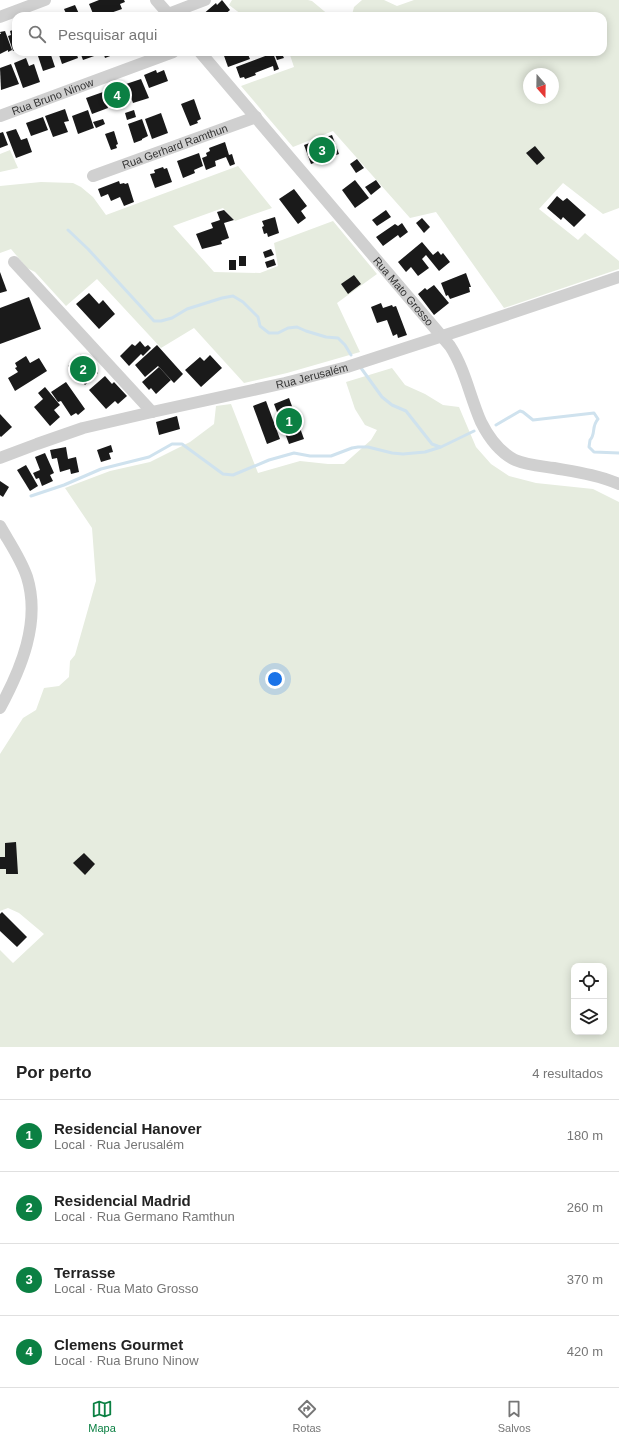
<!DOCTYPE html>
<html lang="pt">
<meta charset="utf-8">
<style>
body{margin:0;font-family:Arial,sans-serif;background:#f2f2f2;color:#222}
.controls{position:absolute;right:12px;bottom:12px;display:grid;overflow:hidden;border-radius:8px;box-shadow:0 2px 10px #0003}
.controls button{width:36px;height:36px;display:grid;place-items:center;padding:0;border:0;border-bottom:1px solid #e0e0e0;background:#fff;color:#222;font:20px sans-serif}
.compass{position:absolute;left:523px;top:68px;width:36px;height:36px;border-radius:50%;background:#fff;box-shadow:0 2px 10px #0003;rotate:160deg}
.you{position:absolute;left:275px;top:679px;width:14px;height:14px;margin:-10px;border:3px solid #fff;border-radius:50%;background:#1a73e8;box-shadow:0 0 0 6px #1a73e833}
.badge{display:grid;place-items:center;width:26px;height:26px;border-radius:50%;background:#0b8043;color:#fff;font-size:13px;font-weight:700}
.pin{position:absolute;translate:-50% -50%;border:2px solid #fff;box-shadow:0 1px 4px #0006}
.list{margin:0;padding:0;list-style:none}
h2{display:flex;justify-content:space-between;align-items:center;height:52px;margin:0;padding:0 16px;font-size:17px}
h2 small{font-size:13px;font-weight:400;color:#767676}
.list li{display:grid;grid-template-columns:26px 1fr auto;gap:12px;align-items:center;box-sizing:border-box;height:72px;padding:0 16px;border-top:1px solid #e0e0e0}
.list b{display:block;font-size:15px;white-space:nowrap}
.list p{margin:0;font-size:13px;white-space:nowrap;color:#767676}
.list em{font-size:13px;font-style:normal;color:#767676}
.icon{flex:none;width:22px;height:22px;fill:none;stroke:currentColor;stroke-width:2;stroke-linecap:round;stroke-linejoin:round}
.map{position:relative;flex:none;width:619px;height:1047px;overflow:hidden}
.search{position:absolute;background:#fff;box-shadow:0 2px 10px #0003;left:12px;right:12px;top:12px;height:44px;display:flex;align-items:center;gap:10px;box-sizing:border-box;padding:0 14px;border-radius:12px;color:#767676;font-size:15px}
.sheet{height:340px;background:#fff}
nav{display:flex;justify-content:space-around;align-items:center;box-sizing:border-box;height:56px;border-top:1px solid #e0e0e0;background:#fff;font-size:11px;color:#767676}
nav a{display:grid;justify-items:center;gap:2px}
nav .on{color:#0b8043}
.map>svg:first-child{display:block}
.green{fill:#e6ecdf;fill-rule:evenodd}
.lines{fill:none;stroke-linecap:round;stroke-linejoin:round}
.stream{stroke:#cfe2ee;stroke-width:3}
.building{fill:#1a1a1a}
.minor{stroke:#d0d0d0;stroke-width:12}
.labels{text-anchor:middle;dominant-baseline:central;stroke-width:4;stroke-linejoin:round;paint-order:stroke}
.street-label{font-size:11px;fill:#333;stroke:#fff}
</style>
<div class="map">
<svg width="619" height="1047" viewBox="0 0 619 1047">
<rect width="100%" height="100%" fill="#fff"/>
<g class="green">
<polygon points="232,0 308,0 312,1 330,16 241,16 241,14 229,5"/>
<path d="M 362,0 L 384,0 L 397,6 L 414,0 L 619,0 L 619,208 L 603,214 L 563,183 L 539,209 L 578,240 L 585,233 L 619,261 L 619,269 L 504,308 L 436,212 L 410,218 L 333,131 L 293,147 L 241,86 L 294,67 L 289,52 L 603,52 L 603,16 L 350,16 L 352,15 L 354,7 ZM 529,74 L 553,74 L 553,98 L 529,98 Z"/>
<polygon points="10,150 18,168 0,172 0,154"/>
<polygon points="238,166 272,208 235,221 223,208 173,226 214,272 260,273 278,266 274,243 333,221 377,274 337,303 360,352 287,373 244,383 194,328 161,348 97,279 66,306 35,272 27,268 11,249 0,253 0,186 41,182 73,183 81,187 93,197 106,215"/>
<path d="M 392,368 L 405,385 L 425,394 L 443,405 L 459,407 L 476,447 L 491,464 L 509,476 L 536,483 L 593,489 L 619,502 L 619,1047 L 0,1047 L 0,950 L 13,963 L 44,934 L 19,913 L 8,908 L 0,911 L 0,754 L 23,718 L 36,710 L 44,688 L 59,686 L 69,677 L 70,661 L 75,655 L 96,581 L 92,528 L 65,488 L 110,471 L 150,462 L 190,442 L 214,424 L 216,406 L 231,404 L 258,473 L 300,461 L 328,464 L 344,464 L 371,440 L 377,430 L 365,425 L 355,409 L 346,382 ZM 574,966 L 604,966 L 604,1032 L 574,1032 Z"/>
</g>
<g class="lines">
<g class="stream">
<polyline points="68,230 88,249 154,321 161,321 172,318 187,309 222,298 233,296 243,302 258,317 260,326 269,333 278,333 288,328 297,327 306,331 326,337 338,338 345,345 351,355"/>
<polyline points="361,368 382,397 392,405 406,411 432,444 440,447"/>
<path d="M 496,425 L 520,411 L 523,412 L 533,420 L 594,413 L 598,419 C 591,427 596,434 590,440 L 589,447 L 594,452 L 619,453"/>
<polyline points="31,496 64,485 101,469 149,457 172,444 182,444 223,474 233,475 269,460 294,453 310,456 331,456 352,448 358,447 368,447 392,453 403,454 425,452 441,447 474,431"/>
</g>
</g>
<g class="building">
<polygon points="99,0 124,0 125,2 120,4 122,9 102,16 94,16 89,4"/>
<polygon points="222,0 230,10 223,16 201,16 216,3 217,5"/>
<polygon points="75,5 80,16 67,16 64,9"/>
<polygon points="16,29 16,50 13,51 8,36 11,35 10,31"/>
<polygon points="5,31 12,50 8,52 8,50 0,54 0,34 1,34 0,32"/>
<polygon points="50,52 55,67 43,71 38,56"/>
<polygon points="58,52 76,52 78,58 62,64"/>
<polygon points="80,52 96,52 97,55 83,60"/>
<polygon points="103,52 118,52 118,53 105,58"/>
<polygon points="225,52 247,52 250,59 228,67 223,53"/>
<polygon points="274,52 281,52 284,58 277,60"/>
<polygon points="273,53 279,69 274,71 273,66 255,73 256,75 245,79 244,77 240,78 236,67"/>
<polygon points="26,58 29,66 34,64 40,82 23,88 14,63"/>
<polygon points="11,64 19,84 1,90 0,68"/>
<polygon points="156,70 157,73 164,70 168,81 149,88 144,75"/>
<polygon points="141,79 149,98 133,103 126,84"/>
<polygon points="122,82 129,102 117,106 115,101 110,103 105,88"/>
<polygon points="103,92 108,108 92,114 86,98"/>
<polygon points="194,99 201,119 197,121 198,123 190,126 181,104"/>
<polygon points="65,109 69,121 64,122 68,132 53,137 45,116"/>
<polygon points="88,110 94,128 78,134 72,116"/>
<polygon points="134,110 136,117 127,120 125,113"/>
<polygon points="161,113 168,133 152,139 145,119"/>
<polygon points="43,117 48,130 31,136 26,123"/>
<polygon points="103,119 105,124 96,128 93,122"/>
<polygon points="142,119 148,136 142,139 142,140 134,143 128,124"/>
<polygon points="16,129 21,140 27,138 32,152 16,158 6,132"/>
<polygon points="114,131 118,144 116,145 117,148 111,150 105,134"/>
<polygon points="3,132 8,145 0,148 0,133"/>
<polygon points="332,135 339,154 311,164 304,145"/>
<polygon points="225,142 229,155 232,154 235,164 230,166 226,157 215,161 216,166 206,170 202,158 207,156 206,153 210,151 209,148"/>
<polygon points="535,146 545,158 537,165 526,153"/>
<polygon points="199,153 203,166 194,170 195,173 183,178 177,161"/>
<polygon points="357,159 364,168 356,173 350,164"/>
<polygon points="163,167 164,169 167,168 172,182 155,188 150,174 155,173 154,170"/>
<polygon points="355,180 369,198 355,208 342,190"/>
<polygon points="376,180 381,187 371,195 365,187"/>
<polygon points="119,181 120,184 124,183 125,184 128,183 134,202 124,206 120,197 111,201 108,194 101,197 98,189"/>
<polygon points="294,189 307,206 301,211 306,218 298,224 279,199"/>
<polygon points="557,196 563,201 567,198 586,215 574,227 563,217 561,220 547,208"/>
<polygon points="224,210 234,220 224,223 229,238 221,241 222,244 202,249 196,234 213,228 211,223 220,220 217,212"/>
<polygon points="386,210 391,217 377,226 372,220"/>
<polygon points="275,217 279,233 268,237 267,233 264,234 262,227 264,226 262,221"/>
<polygon points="422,218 430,227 424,233 416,223"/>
<polygon points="402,223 408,232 400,238 398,235 383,246 376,237 395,224 398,226"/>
<polygon points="422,242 433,255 438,251 441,255 443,253 450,262 439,271 426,255 422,259 429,268 418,276 411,267 406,272 398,262"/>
<polygon points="271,249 274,255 265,258 263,252"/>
<rect x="239" y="256" width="7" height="10"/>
<polygon points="274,259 276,265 267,268 265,262"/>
<rect x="229" y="260" width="7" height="10"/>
<polygon points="0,272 7,291 0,293"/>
<polygon points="466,273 471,287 469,287 470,292 450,299 448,295 446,296 441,283"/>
<polygon points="354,275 361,284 348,294 341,284"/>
<polygon points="434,285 449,303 434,315 418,294 425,288 427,290"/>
<polygon points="89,293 99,304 103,300 115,314 99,329 76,304"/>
<polygon points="29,297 41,329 0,344 0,308"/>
<polygon points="381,303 383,308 392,305 393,307 396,306 407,335 398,338 397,334 393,336 387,320 377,323 371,307"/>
<polygon points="140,341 145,347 148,345 151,348 143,356 141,354 129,366 120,356 132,344 135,346"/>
<polygon points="157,345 183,374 174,383 158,366 145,377 135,365"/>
<polygon points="81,354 98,373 85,385 68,366"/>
<polygon points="210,355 222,368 201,387 185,370 200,357 204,361"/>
<polygon points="26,356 30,363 39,358 47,371 15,391 8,378 18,372 15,368 17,367 15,363"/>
<polygon points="159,367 171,380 156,394 151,388 149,390 142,382"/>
<polygon points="105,376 112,384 114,382 127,396 118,404 115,401 106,409 89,390"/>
<polygon points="66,382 85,409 78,415 76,413 71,416 61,401 58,402 51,392"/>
<polygon points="45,387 60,405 54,410 60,417 50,426 34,407 43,399 38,393"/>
<polygon points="289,398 304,439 289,444 274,404"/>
<polygon points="266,401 280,439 267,444 253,406"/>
<polygon points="0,414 12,427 1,437 0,436"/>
<polygon points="177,416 180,429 159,435 156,422"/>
<polygon points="111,445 113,452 109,453 111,459 101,462 97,450"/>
<polygon points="66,447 68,459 76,457 79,472 71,474 70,469 60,472 57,458 52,459 50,450"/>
<polygon points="45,453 54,473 50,475 53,481 42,486 39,478 36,479 33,473 40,470 35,457"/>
<polygon points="26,465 38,486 30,491 17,470"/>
<polygon points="0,481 9,487 3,497 0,495"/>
<polygon points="16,842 18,874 6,874 6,869 0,869 0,857 5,857 5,843"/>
<polygon points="84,853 95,864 85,875 73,863"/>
<polygon points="2,912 27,937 17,947 0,931 0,914"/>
</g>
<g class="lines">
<g class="minor">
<polyline points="156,0 170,16"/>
<polyline points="168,14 205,0"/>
<polyline points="0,17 45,0"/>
<path id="s1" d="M 200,52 L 450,346 C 465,369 470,397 481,422 C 489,438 499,452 515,460 C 527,465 541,466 554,468 C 576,472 598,475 619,484"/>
<path id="s2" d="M 0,116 L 173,52"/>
<path id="s3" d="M 93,176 L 256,117"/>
<polyline points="14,262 152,412"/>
<path id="s4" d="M 0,458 L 37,444 L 83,428 L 152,412 L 285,383 L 347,367 L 461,330 L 619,277"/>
<path d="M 0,526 C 9,542 21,559 27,577 C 41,622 21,669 0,708"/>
</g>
</g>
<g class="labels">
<g class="street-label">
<text stroke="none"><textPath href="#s2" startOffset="56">Rua Bruno Ninow</textPath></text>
<text stroke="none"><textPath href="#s3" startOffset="87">Rua Gerhard Ramthun</textPath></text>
<text stroke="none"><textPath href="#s1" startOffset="314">Rua Mato Grosso</textPath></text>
<text stroke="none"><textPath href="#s4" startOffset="323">Rua Jerusalém</textPath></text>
</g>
</g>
</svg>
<div class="controls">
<button><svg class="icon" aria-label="locate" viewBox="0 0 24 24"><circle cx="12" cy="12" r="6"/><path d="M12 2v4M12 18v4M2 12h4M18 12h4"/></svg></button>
<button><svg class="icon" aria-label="layers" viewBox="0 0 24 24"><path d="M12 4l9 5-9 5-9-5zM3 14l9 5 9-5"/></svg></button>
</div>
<svg class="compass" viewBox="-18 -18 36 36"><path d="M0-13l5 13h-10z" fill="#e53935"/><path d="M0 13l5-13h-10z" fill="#767676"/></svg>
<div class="you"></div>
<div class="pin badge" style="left:289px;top:421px">1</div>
<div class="pin badge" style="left:83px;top:369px">2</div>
<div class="pin badge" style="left:322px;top:150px">3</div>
<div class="pin badge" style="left:117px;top:95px">4</div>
<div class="search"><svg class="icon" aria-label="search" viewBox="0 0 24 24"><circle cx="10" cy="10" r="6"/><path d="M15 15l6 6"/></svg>Pesquisar aqui</div>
</div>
<section class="sheet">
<h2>Por perto<small>4 resultados</small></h2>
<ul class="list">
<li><span class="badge">1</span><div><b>Residencial Hanover</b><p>Local · Rua Jerusalém</p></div><em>180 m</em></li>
<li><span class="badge">2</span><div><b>Residencial Madrid</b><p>Local · Rua Germano Ramthun</p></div><em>260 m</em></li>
<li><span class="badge">3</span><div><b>Terrasse</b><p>Local · Rua Mato Grosso</p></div><em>370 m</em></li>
<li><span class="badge">4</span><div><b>Clemens Gourmet</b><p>Local · Rua Bruno Ninow</p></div><em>420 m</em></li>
</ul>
</section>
<nav>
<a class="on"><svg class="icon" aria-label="map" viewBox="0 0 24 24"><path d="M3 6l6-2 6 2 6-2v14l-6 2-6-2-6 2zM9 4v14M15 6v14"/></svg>Mapa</a>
<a><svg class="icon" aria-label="directions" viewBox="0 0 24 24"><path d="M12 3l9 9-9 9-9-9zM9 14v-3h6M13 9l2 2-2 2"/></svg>Rotas</a>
<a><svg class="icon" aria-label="saved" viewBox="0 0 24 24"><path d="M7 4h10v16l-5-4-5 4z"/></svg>Salvos</a>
</nav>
